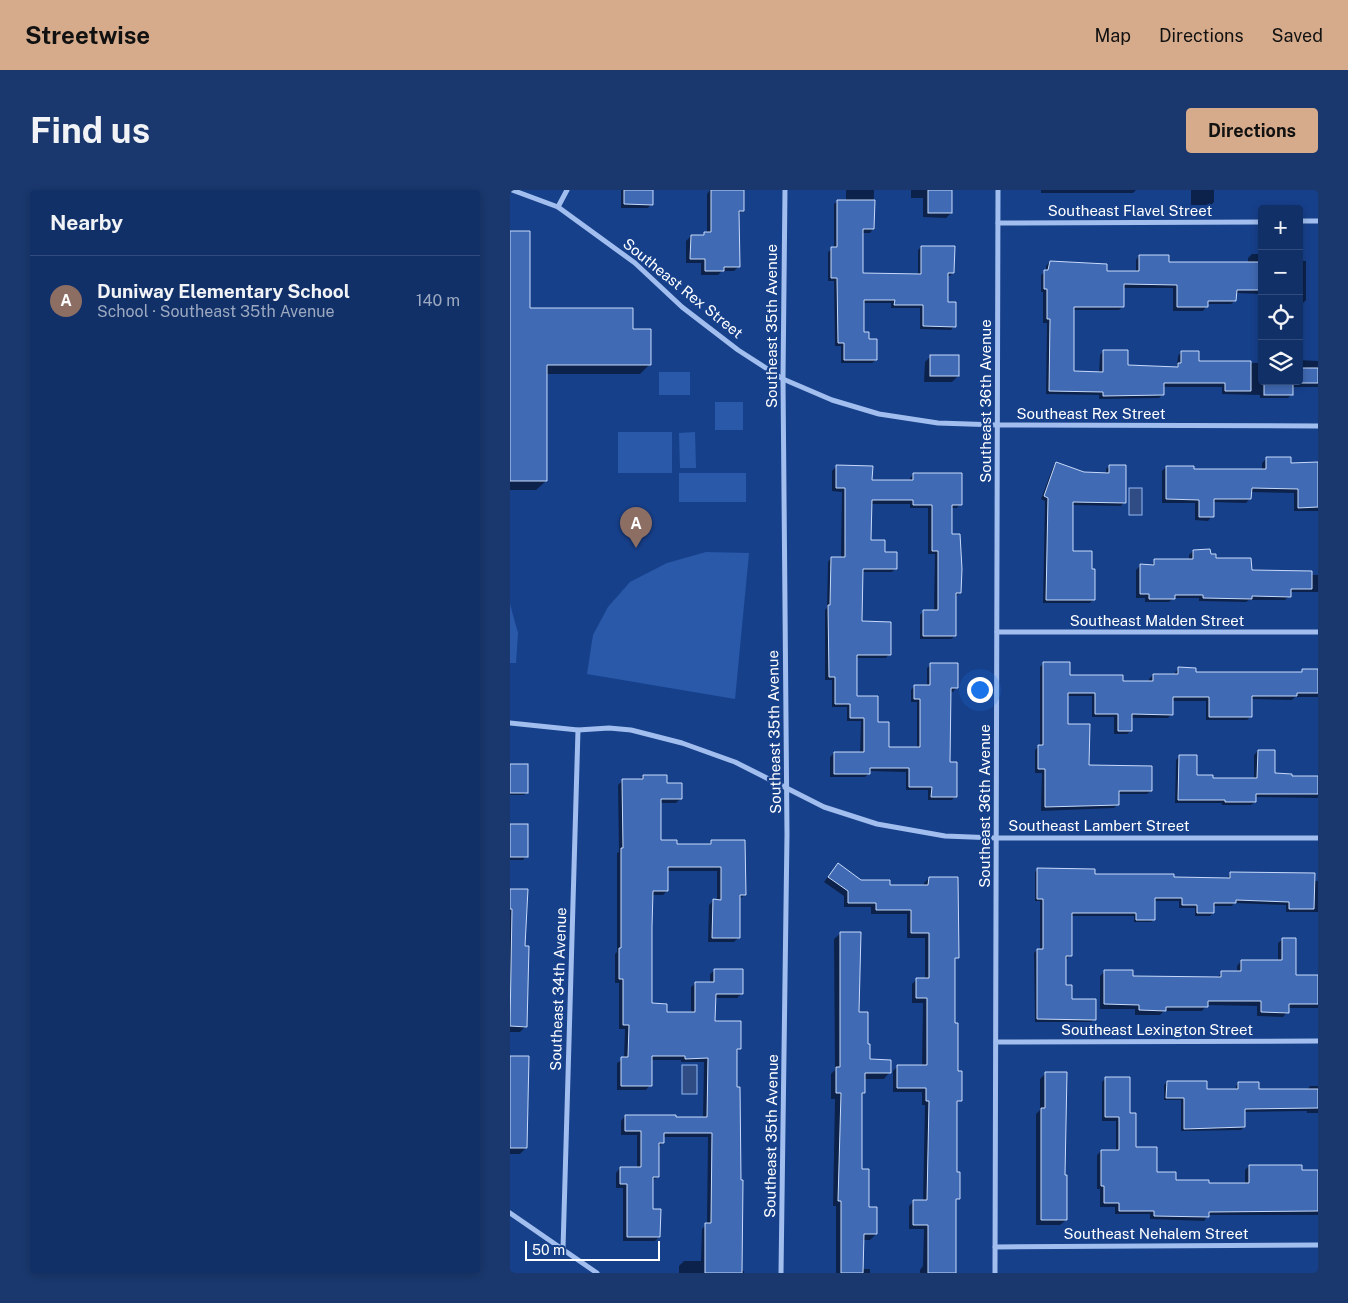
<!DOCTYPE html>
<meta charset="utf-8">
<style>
body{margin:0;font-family:"Public Sans",sans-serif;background:#1a386e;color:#f1f3f6}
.controls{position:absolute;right:15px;top:15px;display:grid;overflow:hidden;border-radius:5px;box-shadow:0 2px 8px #0003}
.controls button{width:45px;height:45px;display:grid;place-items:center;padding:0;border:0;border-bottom:1px solid #304b7c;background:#113068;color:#f1f3f6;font:25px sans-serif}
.scale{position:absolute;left:15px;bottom:12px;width:135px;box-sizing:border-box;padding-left:5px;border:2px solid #fff;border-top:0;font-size:14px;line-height:18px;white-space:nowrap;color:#fff;-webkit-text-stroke:4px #17408b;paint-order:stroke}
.you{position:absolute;left:469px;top:499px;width:18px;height:18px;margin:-12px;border:4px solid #fff;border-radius:50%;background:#1a73e8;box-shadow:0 0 0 8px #1a73e833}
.badge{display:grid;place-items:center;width:32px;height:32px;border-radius:50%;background:#d6ab8b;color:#fff;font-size:16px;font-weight:700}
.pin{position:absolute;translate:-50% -41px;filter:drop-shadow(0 1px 2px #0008)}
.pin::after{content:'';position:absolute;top:26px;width:18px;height:15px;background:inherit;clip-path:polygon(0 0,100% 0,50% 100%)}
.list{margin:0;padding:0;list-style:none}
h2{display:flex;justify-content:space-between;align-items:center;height:65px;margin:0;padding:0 20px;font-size:21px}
h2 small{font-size:16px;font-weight:400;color:#9ca9c0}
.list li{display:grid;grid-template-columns:32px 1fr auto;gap:15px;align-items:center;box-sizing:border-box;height:90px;padding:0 20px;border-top:1px solid #304b7c}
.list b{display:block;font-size:19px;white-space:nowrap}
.list p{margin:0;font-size:16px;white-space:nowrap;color:#9ca9c0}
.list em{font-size:16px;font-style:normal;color:#9ca9c0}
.icon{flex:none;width:28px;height:28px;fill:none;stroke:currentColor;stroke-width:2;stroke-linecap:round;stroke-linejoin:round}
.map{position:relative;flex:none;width:808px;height:1083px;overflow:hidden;border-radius:5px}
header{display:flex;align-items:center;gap:30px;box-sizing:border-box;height:70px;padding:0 25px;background:#d6ab8b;color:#111}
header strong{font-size:24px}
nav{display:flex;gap:28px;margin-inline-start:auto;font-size:18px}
.intro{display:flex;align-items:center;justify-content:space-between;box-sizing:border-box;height:120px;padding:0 30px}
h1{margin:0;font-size:35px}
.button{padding:12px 22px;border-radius:5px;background:#d6ab8b;color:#111;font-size:18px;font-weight:700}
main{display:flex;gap:30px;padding:0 30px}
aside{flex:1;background:#113068;border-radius:5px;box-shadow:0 2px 8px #0003}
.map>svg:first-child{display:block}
.green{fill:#2a59a9}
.water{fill:#2f4d84;stroke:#93b7f1}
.shadow{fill:#0007}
.building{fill:#406ab3;stroke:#c7dafa}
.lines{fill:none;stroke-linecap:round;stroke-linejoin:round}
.street{stroke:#a1beee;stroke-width:5}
.labels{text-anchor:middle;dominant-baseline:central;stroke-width:4.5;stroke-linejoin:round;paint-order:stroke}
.street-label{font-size:15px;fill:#fff;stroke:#17408b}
</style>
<header>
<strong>Streetwise</strong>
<nav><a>Map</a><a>Directions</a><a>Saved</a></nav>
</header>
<div class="intro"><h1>Find us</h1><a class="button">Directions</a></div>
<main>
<aside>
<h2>Nearby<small></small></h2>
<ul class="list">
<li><span class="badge" style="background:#8d6e63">A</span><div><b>Duniway Elementary School</b><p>School · Southeast 35th Avenue</p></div><em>140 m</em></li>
</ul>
</aside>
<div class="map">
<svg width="808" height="1083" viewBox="0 0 808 1083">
<rect width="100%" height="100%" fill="#17408b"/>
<g class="green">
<rect x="149" y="182" width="31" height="23"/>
<rect x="205" y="212" width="28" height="28"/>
<rect x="108" y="242" width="54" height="41"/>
<polygon points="185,242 186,278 170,278 169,243"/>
<rect x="169" y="283" width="67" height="29"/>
<polygon points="196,362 239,363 225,509 77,484 83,445 98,417 120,392 157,373"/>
<polygon points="0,414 8,443 6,473 0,473"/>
</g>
<g class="water">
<rect x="619" y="298" width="13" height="27"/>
<rect x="172" y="875" width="15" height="29"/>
</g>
<g class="shadow">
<polygon points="111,0 141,0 141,14 138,18 111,18"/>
<polygon points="200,0 234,0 233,20 228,25 229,76 224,81 212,81 208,85 191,85 191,73 176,73 176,51 181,46 191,46 197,43 197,4"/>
<polygon points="336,0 364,0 363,39 360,43 352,43 352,84 408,85 408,60 411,57 443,82 440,86 437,86 437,113 444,136 441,140 410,139 410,118 381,118 381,113 353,113 352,143 366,170 362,173 331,173 331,156 325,156 324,91 318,91 318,62 324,58 324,14 328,11 336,11"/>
<polygon points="401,0 441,0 441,23 436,28 413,27 413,8 401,8"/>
<polygon points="531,0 626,0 623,3 531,3"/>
<polygon points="641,0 704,0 704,12 701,15 681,15 681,0"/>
<polygon points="0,42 18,120 122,140 140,174 130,184 36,184 36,291 26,300 0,300"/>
<polygon points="742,64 752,64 752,104 725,103 725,111 721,114 696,114 696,117 693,121 663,121 663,98 613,98 613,116 609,120 563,120 563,183 589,183 590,165 593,161 616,176 665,179 667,176 668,166 671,162 688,172 750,173 752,171 752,191 789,191 789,170 808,171 808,197 782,197 782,204 778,208 750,208 750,205 712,204 712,197 653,197 653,204 649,208 589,209 589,205 536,204 537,133 533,133 533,102 531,102 531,85 536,81 536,76 540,72 596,82 626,82 626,70 629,66 658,73 738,74 738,68"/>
<polygon points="789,71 796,71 796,110 792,114 789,114"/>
<polygon points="421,166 448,186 442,192 414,192 415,172"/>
<polygon points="757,268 780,274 808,273 808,321 784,321 784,303 740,302 740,308 736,313 702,312 702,326 698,331 685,330 685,313 652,313 652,281 656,277 683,281 752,281 752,273"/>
<polygon points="547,273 574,283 596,284 596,279 600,276 614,312 611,316 562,315 562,362 584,409 580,413 533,413 535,311 531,309 543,277"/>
<polygon points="326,277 361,291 400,291 400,288 404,284 450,314 447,318 441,318 441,345 450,403 445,407 445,446 441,449 410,449 410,425 414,421 424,421 425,364 418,364 418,318 400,318 400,314 360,314 360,351 374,363 386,378 382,382 352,382 351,432 379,464 376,468 346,468 346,507 367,534 378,558 407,558 407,512 401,512 401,500 405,496 417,496 417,478 421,475 446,498 443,502 439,502 439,573 445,606 442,610 418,610 418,600 396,600 396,582 358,581 358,584 355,587 320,587 320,567 324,563 350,563 351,531 337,531 337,517 322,517 322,490 315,490 315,420 317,418 318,372 321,368 331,368 332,302 322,301 322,281"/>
<polygon points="683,361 699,365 705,369 740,382 808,385 808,402 779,402 779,406 775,410 739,410 736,412 689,411 689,408 664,408 659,412 635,412 635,408 626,408 626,380 630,376 640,376 645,371 679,371 679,365"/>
<polygon points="534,473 559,486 612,492 639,492 639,489 643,485 665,485 665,482 669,479 685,483 790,483 793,480 808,480 808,507 785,507 782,510 740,509 740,527 737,530 696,530 696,511 662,511 662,524 658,528 621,528 621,541 617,544 604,544 604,527 582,527 582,506 557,506 557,535 578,577 641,601 637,604 608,604 608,614 604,618 531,621 532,583 525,583 525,560 530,555 530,477"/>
<polygon points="748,561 763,585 781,587 808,587 808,608 745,607 745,612 741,615 712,615 712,613 665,613 666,570 669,567 685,586 702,589 744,589 744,565"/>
<polygon points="0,575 17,602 14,605 0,605"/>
<polygon points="133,586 156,594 170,609 166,613 150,613 150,651 166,656 197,656 202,651 235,705 229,709 228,748 224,752 198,752 199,715 203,711 207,711 207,681 157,681 157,701 153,705 141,705 140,815 156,823 181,823 181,797 186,793 200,793 200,784 205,780 232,803 227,808 205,808 204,832 230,858 225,863 230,1081 234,1081 234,1083 169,1083 169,1076 174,1071 191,1071 192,1039 197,1034 198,947 153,947 153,952 149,957 148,987 141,991 141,1021 149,1047 145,1051 113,1051 113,998 106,998 106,983 110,978 127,978 127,945 111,945 111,931 115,926 193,928 194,872 171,872 171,870 141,870 140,895 136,900 107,900 107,873 114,869 115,839 109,839 109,793 105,793 105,764 107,762 107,663 109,662 108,595 113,590 129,590"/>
<polygon points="0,635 16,666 13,670 0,670"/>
<polygon points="324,679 351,691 378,696 414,696 414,693 419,688 447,767 444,770 444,834 446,883 450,910 445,915 445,984 448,1008 445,1011 446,1083 410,1083 410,1080 413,1076 414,1039 399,1039 399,1016 404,1011 413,1011 415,915 412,915 412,902 383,902 383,881 388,876 412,876 413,813 402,813 402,794 407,789 415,789 415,748 397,748 397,724 361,724 361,717 334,717 334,706 314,692"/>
<polygon points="528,679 583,685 663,689 717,689 720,684 808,691 808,722 776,722 776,715 724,713 722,716 703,716 703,723 700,726 685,726 685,718 669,718 669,711 644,711 644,729 641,732 624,732 624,726 560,726 560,765 557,769 554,768 554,796 561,810 585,829 581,832 525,832 524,763 527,760 530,760 530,711 525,711 525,682"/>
<polygon points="0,700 14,721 16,836 10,842 0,842"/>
<polygon points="330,744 359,871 379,883 374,889 354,889 354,903 351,906 350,981 366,1044 360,1050 353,1050 352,1079 360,1079 360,1083 326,1083 326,1016 323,1016 325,909 321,909 321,884 325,880 324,749"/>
<polygon points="773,749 785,786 808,786 808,818 777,818 777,822 773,827 747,826 747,816 697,815 692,821 654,821 650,825 625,825 625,819 590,819 590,786 595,781 622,788 707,788 712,782 727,782 727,776 731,771 768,771 768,753"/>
<polygon points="0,868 16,958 10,964 0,964"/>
<polygon points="536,883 554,986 556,1030 550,1035 526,1035 526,924 530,920 530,889"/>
<polygon points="596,888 619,924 625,958 645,984 665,992 698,994 735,994 735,980 739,976 791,981 808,981 808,1025 698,1025 694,1031 640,1029 640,1024 605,1024 605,1017 590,1017 590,999 587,999 587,965 591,961 606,961 606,931 592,931 592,892"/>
<polygon points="657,892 695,900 726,900 726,896 729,893 747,900 797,900 800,896 808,896 808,923 797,923 797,921 734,922 734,937 731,940 671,941 671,910 654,910 654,895"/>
</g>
<g class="building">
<polygon points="114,0 143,0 143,15 114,14"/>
<polygon points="201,0 234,0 234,21 229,21 230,77 214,77 214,81 195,81 195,69 180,69 181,45 194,45 194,42 201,42"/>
<rect x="418" y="0" width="24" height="23"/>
<polygon points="327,10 365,10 364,39 353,39 353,83 411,84 411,56 445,56 444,83 438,83 438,112 446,112 446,137 413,136 413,115 384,115 385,110 354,110 354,142 359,142 359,149 367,149 367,170 334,170 334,153 328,153 327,88 321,88 321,57 327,57"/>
<polygon points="0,41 20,41 20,118 123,118 123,139 141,139 141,175 37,175 37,291 0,291"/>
<polygon points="629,65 659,65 659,72 752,72 752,100 727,100 726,111 698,111 698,117 667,117 667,95 614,94 614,117 564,117 564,181 593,182 593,160 618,160 618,175 668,177 668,173 671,173 671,161 689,161 689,171 741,171 741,201 715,201 715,193 654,193 654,205 593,206 593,202 539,201 540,129 537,129 537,99 534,99 534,80 538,80 540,71 597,74 597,81 629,81"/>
<rect x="420" y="165" width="29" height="21"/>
<rect x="789" y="178" width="19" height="15"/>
<rect x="754" y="191" width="29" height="14"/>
<polygon points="756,267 781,267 781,273 808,272 808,317 788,318 788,299 742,298 741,309 704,309 704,327 689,327 689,310 656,309 656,276 684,276 684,279 756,279"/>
<polygon points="546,272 574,282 599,283 599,275 616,275 616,313 563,312 563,361 582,361 582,379 585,379 585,410 536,410 538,308 534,306"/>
<polygon points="326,275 363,276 362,290 403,290 403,283 452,283 452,315 442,315 442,344 450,344 452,379 451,403 446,403 446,446 413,446 413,420 428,420 428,361 422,361 422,315 403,315 403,310 362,310 361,350 375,350 375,362 387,362 387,379 353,379 352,431 381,432 381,465 347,465 347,506 368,506 368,532 379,532 379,557 410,557 410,509 404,509 404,495 420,495 420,473 448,473 448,498 441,498 440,572 447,572 447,607 421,607 422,597 399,597 399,578 360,578 360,584 324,584 324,562 354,562 354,528 340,528 340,514 325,514 325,487 319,487 318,415 320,415 321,367 335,367 335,298 326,298"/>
<polygon points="700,359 701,364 706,364 706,368 741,368 742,380 802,381 802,399 781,399 781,407 742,406 742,409 693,408 693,405 665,405 665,409 639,409 639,404 630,404 630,374 644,375 644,369 683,369 683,360"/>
<polygon points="533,472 560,472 560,485 613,485 613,491 643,491 643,484 668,484 668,477 686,478 686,482 792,482 792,479 808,479 808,503 787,503 787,506 742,506 742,527 699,527 699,507 663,507 663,525 622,524 622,541 608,541 608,524 585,524 585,503 558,503 558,534 580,534 579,575 642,576 642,601 609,601 609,615 535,617 535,579 528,579 528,555 533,555"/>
<polygon points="748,560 765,560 765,583 782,584 782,586 808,586 808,604 746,604 746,612 715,612 715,610 668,610 669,565 687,565 687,585 703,585 703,588 747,588"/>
<rect x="0" y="574" width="18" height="29"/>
<polygon points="133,585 157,585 157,593 172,593 172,609 151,609 151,650 167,650 167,654 201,654 201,650 235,650 236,705 230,705 230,748 202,748 203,709 211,710 211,677 158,677 158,701 143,701 142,737 142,813 157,814 157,822 185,822 185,792 204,792 204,779 233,779 233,804 206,804 205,831 231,831 231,859 227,859 227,897 230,897 231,990 233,990 232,1083 195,1083 195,1033 201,1033 202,943 154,943 154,953 149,953 149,987 143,987 143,1019 151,1019 150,1047 117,1047 117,994 110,994 110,977 131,977 131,941 115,941 115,925 166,925 166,927 197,927 198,868 175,869 175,866 142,866 142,896 111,896 111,867 118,867 119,835 113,835 113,789 109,789 109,758 111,758 111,658 113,658 112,589 133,589"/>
<rect x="0" y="634" width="18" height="33"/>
<polygon points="328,673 351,690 380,690 380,695 418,695 419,687 448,687 449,768 445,768 445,833 448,833 448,881 452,881 452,911 447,911 447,982 450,982 450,1009 446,1009 446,1083 418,1083 418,1035 403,1035 403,1010 417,1010 419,911 416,911 416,898 387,898 387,875 417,875 417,808 406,808 406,788 419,788 419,743 401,743 401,720 366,720 366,713 338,713 338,701 318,687"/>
<polygon points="527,678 585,679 585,684 664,684 664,687 720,688 720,682 805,683 804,719 779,719 779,712 726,710 726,713 704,713 704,723 687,723 687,715 672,715 672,708 645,708 645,730 626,730 626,723 562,723 562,766 556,766 556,795 562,795 562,809 586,809 586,830 527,829 527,759 533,759 533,709 527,709"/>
<polygon points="0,699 18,699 15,756 19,756 17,837 0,836 2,719 0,719"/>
<polygon points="330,742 351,742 349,822 358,822 358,854 360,854 360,869 381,870 381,883 355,883 355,903 352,903 352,979 359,979 359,1017 367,1017 367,1044 354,1044 353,1083 331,1083 331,1011 328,1011 331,903 326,903 326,877 330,877"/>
<polygon points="772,748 786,748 786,785 808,785 808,814 779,814 779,823 751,822 751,811 698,811 698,817 656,817 656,821 629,820 629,815 594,814 594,780 623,780 623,786 711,787 711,781 731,781 731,770 772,770"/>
<polygon points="0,866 19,866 17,958 0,958"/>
<polygon points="535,882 557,882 555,985 557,985 557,1030 531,1030 531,918 535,918"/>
<polygon points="595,887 620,887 620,923 626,923 626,957 647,957 647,982 666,982 666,990 699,990 699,993 739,993 739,975 792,975 792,980 808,980 808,1021 699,1022 699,1027 644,1026 644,1021 609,1021 609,1013 594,1013 594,996 591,996 591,960 609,960 609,927 595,927"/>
<polygon points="657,891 697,891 697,899 728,899 728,892 749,892 749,899 808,899 808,918 735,919 735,937 674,939 674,908 656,908"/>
</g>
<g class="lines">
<g class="street">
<polyline points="2,0 48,17 125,73 172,117 228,160 273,189 322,210 369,224 428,233 488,235 808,236"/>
<polyline points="48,17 57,0"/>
<polyline points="789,31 808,31"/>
<polyline points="488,33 752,32"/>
<polyline points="487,442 808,442"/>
<polyline points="0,533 68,540 99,538 121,540 172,553 225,572 314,617 367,634 435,646 486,648 808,648"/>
<polyline points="486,852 808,851"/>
<polyline points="0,1023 87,1083"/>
<polyline points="485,1057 808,1055"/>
<polyline points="53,1059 68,540"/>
<polyline points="271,1083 277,644 273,189 275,0"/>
<polyline points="485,1083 488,0"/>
</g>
</g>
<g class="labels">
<g class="street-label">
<text x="620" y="20">Southeast Flavel Street</text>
<text transform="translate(173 98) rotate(39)">Southeast Rex Street</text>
<text transform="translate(261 136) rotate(-90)">Southeast 35th Avenue</text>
<text transform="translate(475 211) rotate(-90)">Southeast 36th Avenue</text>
<text x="581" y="223">Southeast Rex Street</text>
<text x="647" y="430">Southeast Malden Street</text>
<text transform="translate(264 542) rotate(-91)">Southeast 35th Avenue</text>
<text transform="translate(474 616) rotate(-90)">Southeast 36th Avenue</text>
<text x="589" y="635">Southeast Lambert Street</text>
<text transform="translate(48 799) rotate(-88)">Southeast 34th Avenue</text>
<text x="647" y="839">Southeast Lexington Street</text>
<text transform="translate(261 946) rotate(-89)">Southeast 35th Avenue</text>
<text x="646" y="1043">Southeast Nehalem Street</text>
</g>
</g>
</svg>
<div class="controls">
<button>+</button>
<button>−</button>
<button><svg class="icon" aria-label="locate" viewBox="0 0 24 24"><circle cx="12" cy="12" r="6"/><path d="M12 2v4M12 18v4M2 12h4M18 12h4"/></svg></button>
<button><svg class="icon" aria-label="layers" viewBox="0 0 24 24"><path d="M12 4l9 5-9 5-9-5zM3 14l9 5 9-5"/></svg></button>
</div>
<div class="scale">50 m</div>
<div class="you"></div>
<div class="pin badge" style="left:126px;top:358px;background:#8d6e63">A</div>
</div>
</main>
